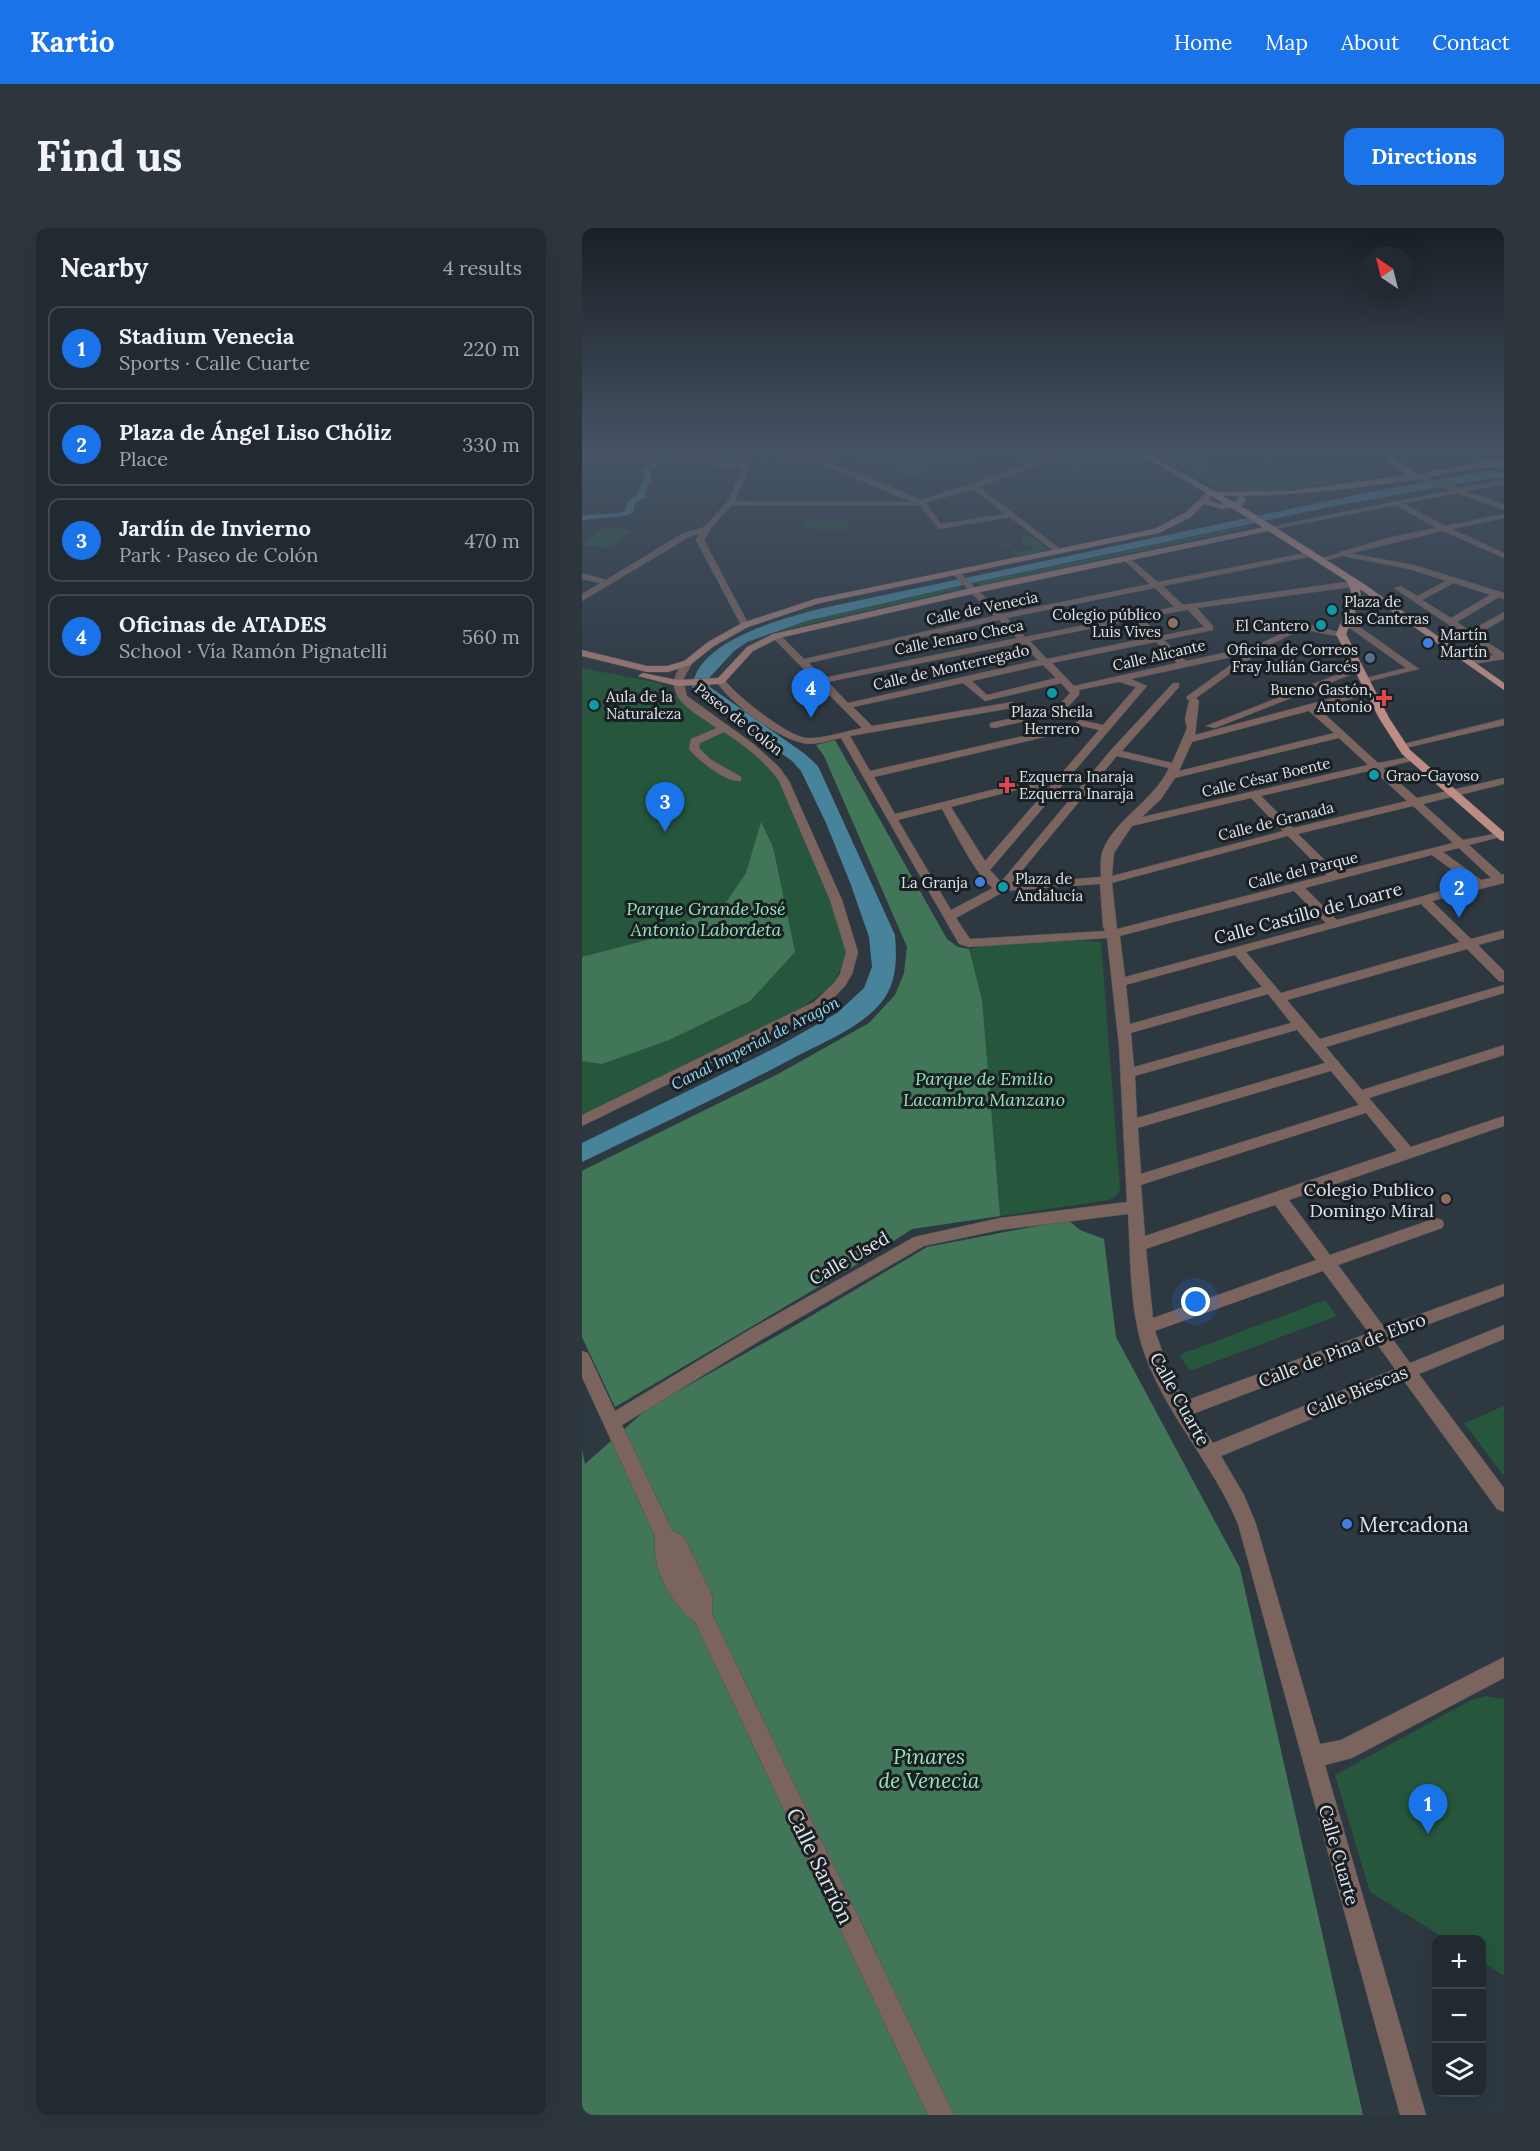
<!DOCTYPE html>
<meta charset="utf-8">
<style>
body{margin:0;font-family:Lora,serif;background:#2e363d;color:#f1f3f6}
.controls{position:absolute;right:18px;bottom:18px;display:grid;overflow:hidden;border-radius:12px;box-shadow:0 6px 24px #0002}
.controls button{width:54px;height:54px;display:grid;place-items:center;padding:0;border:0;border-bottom:2px solid #3f464d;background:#222a31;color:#f1f3f6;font:30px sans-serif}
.compass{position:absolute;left:778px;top:18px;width:54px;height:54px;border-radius:50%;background:#222a31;box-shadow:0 6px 24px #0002;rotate:325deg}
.you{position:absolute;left:614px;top:1074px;width:21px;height:21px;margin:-15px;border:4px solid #fff;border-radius:50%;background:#1a73e8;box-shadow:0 0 0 9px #1a73e833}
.badge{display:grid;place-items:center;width:39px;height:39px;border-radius:50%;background:#1a73e8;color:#fff;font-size:20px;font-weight:700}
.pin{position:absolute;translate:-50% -50px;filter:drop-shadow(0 2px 3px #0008)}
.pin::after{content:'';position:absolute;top:32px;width:21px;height:18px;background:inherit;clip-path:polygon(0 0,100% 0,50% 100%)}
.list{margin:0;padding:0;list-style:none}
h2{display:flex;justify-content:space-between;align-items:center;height:78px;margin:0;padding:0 24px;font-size:26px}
h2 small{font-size:20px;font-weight:400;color:#a2a7ab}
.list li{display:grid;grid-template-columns:39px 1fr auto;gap:18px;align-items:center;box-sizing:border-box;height:84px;margin:0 12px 12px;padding:0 12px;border:2px solid #3f464d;border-radius:12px}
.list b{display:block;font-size:22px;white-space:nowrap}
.list p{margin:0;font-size:20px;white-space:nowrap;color:#a2a7ab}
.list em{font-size:20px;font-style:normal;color:#a2a7ab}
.icon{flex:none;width:33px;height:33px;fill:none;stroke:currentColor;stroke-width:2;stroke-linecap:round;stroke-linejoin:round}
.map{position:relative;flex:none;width:922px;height:1887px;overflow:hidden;border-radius:12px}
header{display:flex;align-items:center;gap:36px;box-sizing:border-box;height:84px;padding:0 30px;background:#1a73e8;color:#fff}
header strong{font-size:28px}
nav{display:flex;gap:33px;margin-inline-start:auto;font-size:21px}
.intro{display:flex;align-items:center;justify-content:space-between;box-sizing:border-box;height:144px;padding:0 36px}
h1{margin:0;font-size:42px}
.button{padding:15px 27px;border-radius:12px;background:#1a73e8;color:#fff;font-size:21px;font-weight:700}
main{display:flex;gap:36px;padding:0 36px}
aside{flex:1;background:#222a31;border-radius:12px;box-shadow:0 6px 24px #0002}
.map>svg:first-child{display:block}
.green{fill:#26573d}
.forest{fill:#427659}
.water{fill:#47849b}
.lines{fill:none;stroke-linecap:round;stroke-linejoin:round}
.canal{fill:#47849b;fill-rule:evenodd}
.minor-casing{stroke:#49545c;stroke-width:1}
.tertiary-casing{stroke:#49545c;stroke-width:1}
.secondary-casing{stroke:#49545c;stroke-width:1}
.primary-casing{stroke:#49545c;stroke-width:1}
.minor{fill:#7b635e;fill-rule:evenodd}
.tertiary{fill:#7b635e;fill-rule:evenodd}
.secondary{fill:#a17b73;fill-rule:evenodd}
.primary{fill:#bd8d83;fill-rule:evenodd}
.culture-dot{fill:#0f9aa8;stroke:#1a1f23;stroke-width:2}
.education-dot{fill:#8d6e63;stroke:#1a1f23;stroke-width:2}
.shop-dot{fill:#3f7fe0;stroke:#1a1f23;stroke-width:2}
.service-dot{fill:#5c6f8a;stroke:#1a1f23;stroke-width:2}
.health-dot{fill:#e0444e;stroke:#1a1f23;stroke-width:2}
.labels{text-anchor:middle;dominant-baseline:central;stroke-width:6;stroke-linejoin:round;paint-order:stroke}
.far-poi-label{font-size:15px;fill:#dee5eb;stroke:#1a1f23;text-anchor:start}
.far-street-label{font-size:15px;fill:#dee5eb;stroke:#1a1f23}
.far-water-label{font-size:16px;font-style:italic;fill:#92daf7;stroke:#1a1f23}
.park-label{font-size:18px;font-style:italic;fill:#93e4b6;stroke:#1a1f23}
.street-label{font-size:18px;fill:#dee5eb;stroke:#1a1f23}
.poi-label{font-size:18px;fill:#dee5eb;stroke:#1a1f23;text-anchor:end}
.near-poi-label{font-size:21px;fill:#dee5eb;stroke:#1a1f23;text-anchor:start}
.near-park-label{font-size:21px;font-style:italic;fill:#93e4b6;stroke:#1a1f23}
.near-street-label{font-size:21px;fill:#dee5eb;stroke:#1a1f23}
</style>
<header>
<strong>Kartio</strong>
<nav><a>Home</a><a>Map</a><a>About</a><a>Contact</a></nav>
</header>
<div class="intro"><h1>Find us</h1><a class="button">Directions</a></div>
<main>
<aside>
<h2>Nearby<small>4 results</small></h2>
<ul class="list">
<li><span class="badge">1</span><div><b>Stadium Venecia</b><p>Sports · Calle Cuarte</p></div><em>220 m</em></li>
<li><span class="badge">2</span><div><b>Plaza de Ángel Liso Chóliz</b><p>Place</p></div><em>330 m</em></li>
<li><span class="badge">3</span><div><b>Jardín de Invierno</b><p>Park · Paseo de Colón</p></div><em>470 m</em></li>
<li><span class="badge">4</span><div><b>Oficinas de ATADES</b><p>School · Vía Ramón Pignatelli</p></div><em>560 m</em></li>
</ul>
</aside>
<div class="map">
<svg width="922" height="1887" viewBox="0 0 922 1887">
<rect width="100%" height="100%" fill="#2d3841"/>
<g class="green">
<polygon points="260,223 410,223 331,250"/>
<polygon points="503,223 540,223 576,242 568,245"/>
<polygon points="571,223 580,223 595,231 618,230 631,245 617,248"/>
<polygon points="494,224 510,229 495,247 482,245 489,242 490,239 480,235 493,231 485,227"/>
<path d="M 634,249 L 644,255 L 654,257 L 741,249 L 754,254 C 712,260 661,273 621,251 Z"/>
<polygon points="227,291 268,293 263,302 222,300"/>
<polygon points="663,298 667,300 400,357 391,355"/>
<polygon points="23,299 50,302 30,320 1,317"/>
<polygon points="448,307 467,322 435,328 430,322 416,317 426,315 436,324 451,321 452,318 445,318 437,312 441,311 439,309"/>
<polygon points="378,358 376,362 193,404 224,393"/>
<polygon points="0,440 77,455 179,529 193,544 252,671 266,720 262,736 249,759 219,780 0,889"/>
<polygon points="365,711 376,719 387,721 411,717 501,712 519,714 538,961 534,968 527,972 330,1001 284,1031 33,1179 0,1109 0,942 196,846 287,795 313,767 322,745 325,720"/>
<polygon points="743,1072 755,1088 608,1143 597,1127"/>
<polygon points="922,1178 922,1248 882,1195"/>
<polygon points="904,1468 922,1471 922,1748 900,1734 900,1712 864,1711 788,1664 753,1547 889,1472"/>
</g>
<g class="forest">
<polygon points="253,512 365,711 376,719 387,721 400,772 418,988 330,1001 284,1031 33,1179 0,1109 0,943 196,846 287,795 313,767 322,745 325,719 242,528 234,517"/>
<polygon points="179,594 191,619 213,724 168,773 87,812 20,836 0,833 0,729 65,712 143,676 164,645"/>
<polygon points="486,992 498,1002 522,1011 534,1109 658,1340 781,1887 0,1887 0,1222 3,1236 66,1180 212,1098 345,1019"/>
</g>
<path class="water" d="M 904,243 L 922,244 L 922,250 L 904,251 L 758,277 L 394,354 L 224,393 L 165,414 L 152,423 L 128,449 L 128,459 L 223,526 L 236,538 L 313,707 C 315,732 315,756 298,776 C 277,800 244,813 217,827 C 146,865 73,899 0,934 L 0,915 L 197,818 L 255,785 L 282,760 L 290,739 L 287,709 L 269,657 L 244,595 L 219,543 L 210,533 L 165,501 L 124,475 L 110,461 C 113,412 203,390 241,380 L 793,263 Z"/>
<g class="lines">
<path class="canal" d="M 78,230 L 85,232 L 68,243 L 70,253 L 66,257 L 63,269 L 53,275 L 51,285 C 34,292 17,288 0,293 L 0,288 L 2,287 L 36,285 L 44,282 L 45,274 L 56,266 L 58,256 L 62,252 L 60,242 Z"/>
<g class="minor-casing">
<g id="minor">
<path d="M 154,223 L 161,223 L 170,233 L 153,273 L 330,274 L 236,235 L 162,223 C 224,218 284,248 339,272 L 484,223 L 493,223 L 397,259 L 481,323 L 474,325 L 428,289 L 357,301 L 338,277 L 150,277 L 129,300 L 122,312 L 167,397 L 166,399 L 159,397 L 114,312 L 117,305 L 107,309 L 0,373 L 0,366 L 18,355 L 0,351 L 0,345 L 24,352 L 101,305 L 122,299 L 146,273 L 161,240 L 82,232 L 1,233 L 0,229 L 82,228 L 162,236 ZM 391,261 L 423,286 L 359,296 L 344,275 Z"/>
<polygon points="922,231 922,235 909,238 905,236"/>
<polygon points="875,260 922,277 922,282 872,264 872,260"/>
<polygon points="815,272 863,298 922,286 922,290 870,301 922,325 922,330 861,303 758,328 758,324 809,309 854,300 812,276 811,274"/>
<path d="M 728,324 L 731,324 L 731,328 L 581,358 L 601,377 L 770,353 L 774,356 L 770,359 L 615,380 L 631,398 L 631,402 L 582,412 L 604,433 L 674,418 L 716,397 L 725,396 L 764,406 L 759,409 L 725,402 L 718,402 L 676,423 L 675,426 L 614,470 L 617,473 L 613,507 L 788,460 L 793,463 L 791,465 L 736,480 L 796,535 L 833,528 L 833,532 L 801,540 L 835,570 L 922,550 L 922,556 L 841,576 L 881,612 L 922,604 L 922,608 L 887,617 L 920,647 L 922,646 L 922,655 L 850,673 L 889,711 L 922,702 L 922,710 L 896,717 L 922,743 L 922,754 L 917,753 L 885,721 L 705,772 L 738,811 L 922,757 L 922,765 L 744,819 L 780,862 L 922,817 L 922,827 L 787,870 L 829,919 L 922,888 L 922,898 L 707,972 L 748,1027 L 854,990 L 860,992 L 862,996 L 860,1000 L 756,1037 L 802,1099 L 922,1056 L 922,1068 L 810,1110 L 828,1135 L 922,1097 L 922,1111 L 837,1146 L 922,1260 L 922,1284 L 915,1281 L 822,1153 L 639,1228 L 662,1267 L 674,1296 L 738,1516 L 759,1512 L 922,1429 L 922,1450 L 770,1530 L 743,1537 L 844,1887 L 818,1887 L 656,1296 C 631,1236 585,1188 563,1127 C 547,1083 549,1032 546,986 L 418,1002 L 342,1018 L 179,1112 L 40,1197 L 90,1302 L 102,1309 L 127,1361 L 130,1368 L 130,1386 L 372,1887 L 346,1887 L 113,1394 C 89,1376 69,1339 73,1308 L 0,1149 L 0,1123 L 6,1125 L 33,1183 L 167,1102 L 332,1009 L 418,990 L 545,974 L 537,818 L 525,710 L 387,719 L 377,716 L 259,510 C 248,512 232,518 221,515 C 195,510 148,475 134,453 L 142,451 C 153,467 206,509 225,510 C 240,511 265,503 280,500 L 191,410 L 191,406 L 197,406 L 222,431 L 412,388 L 371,346 L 370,344 L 374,341 L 420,386 L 568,356 L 542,332 L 541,330 L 545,328 L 576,354 ZM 573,360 L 592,379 L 443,409 L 425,390 ZM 606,382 L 622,399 L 578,408 L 560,390 ZM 417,392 L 435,410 L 241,450 L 227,435 ZM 552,392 L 569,409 L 465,431 L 448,413 ZM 574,414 L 595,435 L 492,458 L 470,435 ZM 439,415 L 456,432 L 266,475 L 246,454 ZM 664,426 L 604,469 L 607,473 L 603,491 L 605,500 L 590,535 L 540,523 L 597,459 L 597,455 L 591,455 L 529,522 L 419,654 L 408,642 L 565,458 L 549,451 ZM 461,437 L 474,450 L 405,467 L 390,453 ZM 537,454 L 554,459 L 521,497 L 498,492 L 490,497 L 288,543 L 268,508 L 430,480 L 435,477 L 430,474 L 290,498 L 271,479 L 381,455 L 403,473 L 479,455 L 488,465 L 473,481 L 408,495 L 408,499 L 412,500 L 480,485 L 497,467 L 497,462 ZM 727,483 L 752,505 L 597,543 L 610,514 ZM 500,498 L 517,502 L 467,560 L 442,554 L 313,586 L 292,549 L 493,502 ZM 757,510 L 786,537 L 560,589 L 579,571 L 593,550 ZM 535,528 L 587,540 C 571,574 530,593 520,625 C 518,632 519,641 519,649 L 429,656 ZM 791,542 L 825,573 L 711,600 L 679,568 ZM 442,560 L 462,565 L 403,633 L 369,579 ZM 669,570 L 701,603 L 530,648 L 532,625 L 550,598 ZM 831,578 L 871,615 L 755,644 L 716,606 ZM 360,581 C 370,599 396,651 411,660 L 369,682 L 316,592 ZM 706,608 L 745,647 L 535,701 L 530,655 ZM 877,620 L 909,650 L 899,652 L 861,624 ZM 850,627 L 888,655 L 755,692 L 723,660 ZM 518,656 L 521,698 L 523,703 L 388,711 L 374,690 L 423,663 ZM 712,663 L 744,695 L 543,749 L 538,708 ZM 839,676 L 878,714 L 699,765 L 664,724 ZM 653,727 L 680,759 L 548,796 L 544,757 ZM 686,766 L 709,795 L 552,839 L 549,805 ZM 715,802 L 743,835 L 555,890 L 553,848 ZM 749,843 L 777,877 L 559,946 L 556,900 ZM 784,885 L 815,923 L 563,1008 L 559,957 ZM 693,977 L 734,1032 L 571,1090 L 564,1021 ZM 741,1043 L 787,1105 L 603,1173 L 588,1145 L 573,1103 ZM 795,1116 L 813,1141 L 631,1215 L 611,1186 Z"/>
<polygon points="870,350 877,352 840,372 869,390 913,364 919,364 919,368 875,394 888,403 922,384 922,391 894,407 922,425 922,431 885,437 885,433 912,427 812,360 819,358 835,368"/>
<polygon points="761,394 775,397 837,441 780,455 780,451 824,440 769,401 758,399 757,397"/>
<path d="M 102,433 L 110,435 L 101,452 L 105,468 L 173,517 L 197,539 L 207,553 L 260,672 L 276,724 L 270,746 L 263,758 L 242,780 L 0,898 L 0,887 L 232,774 L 252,755 L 258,746 L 264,724 L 248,672 L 197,553 C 182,532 163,518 142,504 L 118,515 L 117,520 L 128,531 L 159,549 L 159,553 C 144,555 116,532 107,521 L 109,511 L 135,500 C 109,482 75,467 102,433 Z"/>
<polygon points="775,439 783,441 633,500 624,498"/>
<polygon points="922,491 922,497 819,521 814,518"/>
</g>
</g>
<g class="tertiary-casing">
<g id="tertiary">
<polygon points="8,223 16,223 0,234 0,229"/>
<polygon points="832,246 878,260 922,252 922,256 688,302 684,300 869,262 832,250"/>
<polygon points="761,324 832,337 922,365 922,371 827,341 761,328 738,334 734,332"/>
</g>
</g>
<g class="secondary-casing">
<g id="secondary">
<path d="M 803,223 L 809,223 L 814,233 L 836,246 L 903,234 L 922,235 L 922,239 C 891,238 861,247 831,252 C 775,260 718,267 661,268 L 664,272 L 661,277 L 640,281 L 622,276 L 609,289 L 577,305 L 238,375 L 166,399 L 132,418 L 108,437 L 86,444 L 65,444 L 0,428 L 0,422 L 65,438 L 85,438 L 102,433 L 126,414 L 160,395 L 233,371 L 572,301 L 603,285 L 625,264 L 708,263 L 826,247 L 809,237 ZM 630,268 L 655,268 L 656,272 C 647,278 636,277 627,272 Z"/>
<polygon points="688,298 691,298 691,302 403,363 197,410 171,423 142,455 139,456 95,458 56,448 61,445 95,452 136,450 165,419 191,406 403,357"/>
</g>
</g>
<g class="primary-casing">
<polygon id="primary" points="553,223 561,223 669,284 782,356 922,455 922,462 778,361 779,369 764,406 807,490 828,522 922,604 922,613 918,612 820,526 797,490 754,406 771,369 765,353 663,288"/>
</g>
<use href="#minor" class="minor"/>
<use href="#tertiary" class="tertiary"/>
<use href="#secondary" class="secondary"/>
<use href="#primary" class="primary"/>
</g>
<linearGradient id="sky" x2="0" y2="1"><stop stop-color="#191f24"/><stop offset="0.46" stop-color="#465365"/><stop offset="1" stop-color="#465365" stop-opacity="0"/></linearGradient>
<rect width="922" height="487" fill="url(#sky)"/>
<g class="culture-dot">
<circle cx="750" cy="382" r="6"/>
<circle cx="739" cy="397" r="6"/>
<circle cx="470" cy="465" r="6"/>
<circle cx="12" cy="477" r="6"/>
<circle cx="792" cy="547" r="6"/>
<circle cx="421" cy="659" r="6"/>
</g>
<g class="education-dot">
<circle cx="591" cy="395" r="6"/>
<circle cx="864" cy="971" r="6"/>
</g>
<g class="shop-dot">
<circle cx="846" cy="415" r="6"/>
<circle cx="398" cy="654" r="6"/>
<circle cx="765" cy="1296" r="6"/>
</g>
<circle class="service-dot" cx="788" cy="430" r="6"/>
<g class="health-dot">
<path d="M799 461h6v6h6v6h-6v6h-6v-6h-6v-6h6z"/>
<path d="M422 548h6v6h6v6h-6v6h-6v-6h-6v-6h6z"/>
</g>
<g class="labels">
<g class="far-poi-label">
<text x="762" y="373">Plaza de<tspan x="762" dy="17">las Canteras</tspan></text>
<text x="579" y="386" text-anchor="end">Colegio público<tspan x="579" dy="17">Luis Vives</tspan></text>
<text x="727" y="397" text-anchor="end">El Cantero</text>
<text x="858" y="406">Martín<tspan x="858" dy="17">Martín</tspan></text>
<text x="776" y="421" text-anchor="end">Oficina de Correos<tspan x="776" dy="17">Fray Julián Garcés</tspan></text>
<text x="790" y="461" text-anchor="end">Bueno Gastón,<tspan x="790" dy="17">Antonio</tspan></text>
<text x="24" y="468">Aula de la<tspan x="24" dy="17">Naturaleza</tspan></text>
<text x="470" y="483" text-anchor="middle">Plaza Sheila<tspan x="470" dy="17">Herrero</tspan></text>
<text x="804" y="547">Grao-Gayoso</text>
<text x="437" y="548">Ezquerra Inaraja<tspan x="437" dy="17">Ezquerra Inaraja</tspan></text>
<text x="433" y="650">Plaza de<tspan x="433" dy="17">Andalucía</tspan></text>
<text x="386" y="654" text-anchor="end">La Granja</text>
</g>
<g class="far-street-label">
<text transform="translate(400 380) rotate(-12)">Calle de Venecia</text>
<text transform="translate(377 409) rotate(-11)">Calle Jenaro Checa</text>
<text transform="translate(577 427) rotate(-13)">Calle Alicante</text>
<text transform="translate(369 439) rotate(-13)">Calle de Monterregado</text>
<text transform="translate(157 491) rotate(38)">Paseo de Colón</text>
<text transform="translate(684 549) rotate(-13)">Calle César Boente</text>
<text transform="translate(694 593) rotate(-14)">Calle de Granada</text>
<text transform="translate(721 642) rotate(-14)">Calle del Parque</text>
</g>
<g class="far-water-label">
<text transform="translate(173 815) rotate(-27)">Canal Imperial de Aragón</text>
</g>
<g class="park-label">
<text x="124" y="680">Parque Grande José<tspan x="124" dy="21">Antonio Labordeta</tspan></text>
<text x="402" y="850">Parque de Emilio<tspan x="402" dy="21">Lacambra Manzano</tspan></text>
</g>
<g class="street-label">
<text transform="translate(726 685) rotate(-15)">Calle Castillo de Loarre</text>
<text transform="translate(267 1030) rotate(-30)">Calle Used</text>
<text transform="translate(760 1122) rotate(-21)">Calle de Pina de Ebro</text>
<text transform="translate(775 1163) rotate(-22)">Calle Biescas</text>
<text transform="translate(598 1171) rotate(61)">Calle Cuarte</text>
<text transform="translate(757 1627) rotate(74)">Calle Cuarte</text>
</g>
<g class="poi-label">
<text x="852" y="961">Colegio Publico<tspan x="852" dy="21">Domingo Miral</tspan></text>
</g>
<g class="near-poi-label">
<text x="777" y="1296">Mercadona</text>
</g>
<g class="near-park-label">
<text x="347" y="1528">Pinares<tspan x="347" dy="24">de Venecia</tspan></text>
</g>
<g class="near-street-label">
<text transform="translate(238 1638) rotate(64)">Calle Sarrión</text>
</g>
</g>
</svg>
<div class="controls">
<button>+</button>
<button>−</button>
<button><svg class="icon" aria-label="layers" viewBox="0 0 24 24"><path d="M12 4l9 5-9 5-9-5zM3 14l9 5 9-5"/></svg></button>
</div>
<svg class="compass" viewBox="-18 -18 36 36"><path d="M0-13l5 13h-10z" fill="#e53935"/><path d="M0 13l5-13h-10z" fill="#a2a7ab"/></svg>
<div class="you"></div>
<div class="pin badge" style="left:846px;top:1606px">1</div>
<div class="pin badge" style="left:877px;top:690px">2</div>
<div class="pin badge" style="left:83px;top:604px">3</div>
<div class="pin badge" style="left:229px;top:490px">4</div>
</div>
</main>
